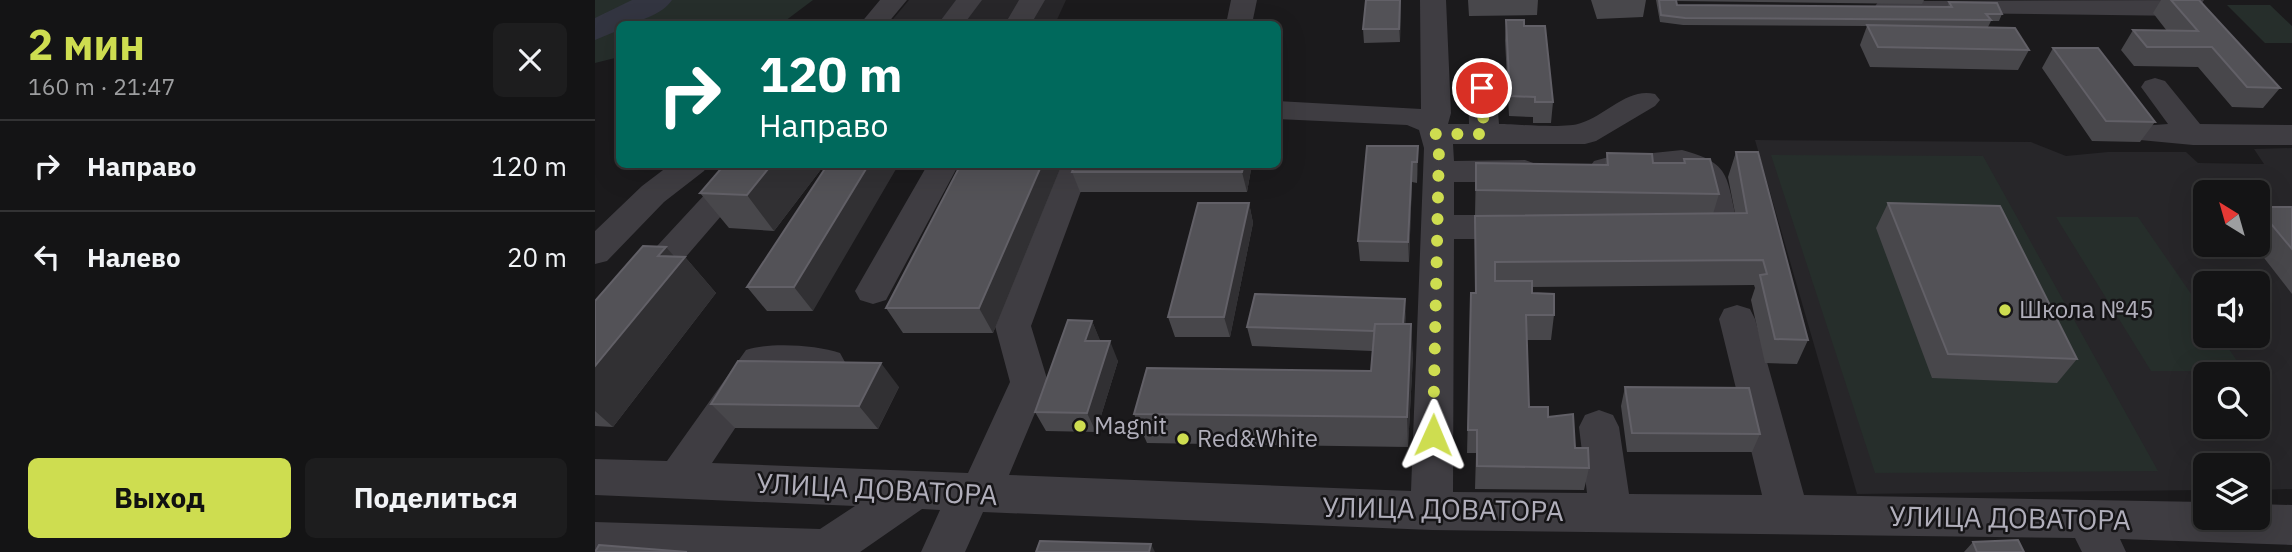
<!DOCTYPE html>
<html lang="ru">
<head>
<meta charset="utf-8">
<style>
	body { margin:0; font-family:"IBM Plex Sans",sans-serif; background:#1d1d1e; color:#f1f3f6; height:100vh; display:flex; flex-direction:column; font-size:26px; white-space:nowrap }
	* { box-sizing:border-box; margin:0 }
	p { font-size:23px; color:#9d9ea0 }
	.icon { flex:none; width:38px; height:38px; fill:none; stroke:currentColor; stroke-width:2; stroke-linecap:round; stroke-linejoin:round }
	.map { position:relative; flex:1; overflow:hidden }
	.details { display:flex; flex-direction:column; background:#141415; width:595px }
	.details>* { flex:none }
	.guide { position:absolute; left:21px; top:21px; width:665px; height:147px; border-radius:10px; box-shadow:0 7px 28px #0002,0 0 0 2px #333334; background:#00695c; color:#fff; overflow:hidden }
	.needle { width:46px; rotate:323deg }
	.buttons { position:absolute; left:1598px; top:180px; display:grid; gap:14px }
	.buttons a { display:grid; place-items:center; width:77px; height:77px; border-radius:10px; background:#141415; box-shadow:0 7px 28px #0002,0 0 0 2px #333334; font-size:35px }
	.pin { position:absolute; display:grid; place-items:center; width:60px; height:60px; color:#fff; margin:-30px; border:4px solid #fff; border-radius:50%; box-shadow:0 2px 7px #0007 }
	.me { position:absolute; width:77px; margin:-38px; rotate:1deg; stroke-linejoin:round; filter:drop-shadow(0 0 5px #0008) }
	.turn { display:flex; align-items:center; gap:24px; height:147px; padding:0 28px; font-size:32px }
	.turn .icon { width:91px; height:91px; stroke-width:2.5 }
	.turn b { display:block; font-size:49px; line-height:60px }
	.round { display:grid; place-items:center; flex:none; width:74px; height:74px; border-radius:10px; background:#1d1d1e }
	.summary { display:flex; align-items:center; justify-content:space-between; height:119px; padding:0 28px }
	h1 { font-size:42px; font-weight:700; line-height:52px; color:#cedd50 }
	.primary-button { display:flex; gap:14px; margin-top:auto; padding:14px 28px }
	.primary-button a { flex:1; height:80px; border-radius:10px; background:#cedd50; color:#111; font-size:28px; font-weight:700; line-height:80px; text-align:center }
	.primary-button a+a { background:#1d1d1e; color:#f1f3f6 }
	ul { padding:0; list-style:none }
	li { display:flex; align-items:center; gap:21px; height:91px; padding:0 28px; border-top:2px solid #333334 }
	li div { flex:1 }
	li b { display:block; font-size:26px }
	li em { font-style:normal }
	main { display:flex; flex:1; min-height:0 }
	.map>svg:first-child { display:block }
	.built { fill:#272629; fill-rule:evenodd }
	.green { fill:#262e2b }
	.lines { fill:none; stroke-linecap:round; stroke-linejoin:round }
	.river { fill:#333541; fill-rule:evenodd }
	.minor { fill:#3f3d42; fill-rule:evenodd }
	.wall { fill:#48474b }
	.shaded-wall { fill:#313033 }
	.building { fill:#535257; stroke:#626067; stroke-width:2 }
	.route { stroke:#cedd50; stroke-width:12; stroke-dasharray:0 21.6 }
	.poi-dot { fill:#cedd50; stroke:#161517; stroke-width:2.5 }
	.labels { text-anchor:middle; stroke-width:5; stroke-linejoin:round; paint-order:stroke }
	.poi-label { font-size:24px; fill:#b0aeba; stroke:#161517; text-anchor:start }
	.near-street-label { font-size:28px; fill:#b0aeba; stroke:#161517 }
</style>
</head>
<body>
<main>
<section class="details">
<div class="summary"><div><h1>2 мин</h1><p>160 m · 21:47</p></div><a class="round"><svg class="icon" aria-label="close" viewBox="0 0 24 24"><path d="M6 6l12 12M18 6L6 18"/></svg></a></div>
<ul>
<li><svg class="icon" aria-label="right" viewBox="0 0 24 24"><path d="M7 20v-9h11M14 6l5 5-5 5"/></svg><div><b>Направо</b></div><em>120 m</em></li>
<li><svg class="icon" aria-label="left" viewBox="0 0 24 24"><path d="M17 20v-9H6M10 6l-5 5 5 5"/></svg><div><b>Налево</b></div><em>20 m</em></li>
</ul>
<div class="primary-button"><a>Выход</a><a>Поделиться</a></div>
</section>
<div class="map">
<svg width="1697" height="552" viewBox="0 0 1697 552">
	<rect width="100%" height="100%" fill="#1b1a1c"/>
	<path class="built" d="M314,0H471L460,24H294Z
		M1160,140L1436,142L1471,156L1513,152H1591L1603,163L1669,164L1659,149L1697,148V489L1663,490L1662,466H1610V490L1262,494ZM1610,192H1662V245H1610ZM1610,284H1662V336H1610ZM1610,374H1662V427H1610Z"/>
	<path class="green" d="M0,0H218L186,24H24V57L0,63Z
		M1632,5H1675L1697,26V43H1670Z
		M1176,155L1388,156L1563,471L1280,473Z
		M1461,217H1543L1610,314V336H1625L1649,371H1556Z"/>
	<g class="lines">
		<path class="river" d="M37,0H77C68,14 41,24 24,24V30L0,40V18Z"/>
		<path class="minor" d="M285,0H312L292,24H265Z
			M361,0H387L369,24H343Z
			M424,0H450L436,24H410Z
			M636,0H662L657,24H631Z
			M825,0H851L856,113L853,124H874L873,88L877,82L887,79L897,82L901,88L904,124C922,124 971,129 986,123C1011,115 1033,87 1060,94L1065,100L1060,106L1001,141L990,144H858L859,161L930,160L941,164L946,171L941,178L930,182H859V215H926L938,219L943,227L938,235L926,239H859L858,492L992,493L984,427L990,415L1004,410L1018,415L1024,427L1034,494L1167,495L1124,319L1129,309L1142,305L1155,309L1160,319L1209,495L1610,502V518H1662V504L1697,505V545L1525,539L1531,552H1487L1480,538L837,530L388,512L370,552H326L345,510L327,509L265,552H0V522L225,529L260,506L0,495V459L72,461L151,350C175,342 221,345 245,353L251,364L245,375L232,379L174,377L117,463L373,473L415,382L400,326L465,164H496L436,326L453,382L414,475L816,491L829,148L824,130L812,125L682,119V101L826,109Z
			M1292,0L1332,1L1609,0L1600,14L1591,16L1349,13L1336,17L1283,14L1279,8L1283,2Z
			M1560,78L1570,81L1605,124L1697,125V145H1598L1545,140L1541,133L1545,126L1573,124L1546,87L1550,81Z
			M1087,150C1136,163 1131,176 1142,221L1137,229C1116,237 1097,241 1075,234L1070,226L1075,218L1087,214H1107L1099,178L1083,171L1010,178L999,175L994,168L999,161L1010,158Z
			M76,164H113L109,171L69,202L12,261L0,264V231L47,186Z
			M138,164H171L13,347L0,352V313Z
			M333,164H364L291,300L278,304L265,300L260,291Z"/>
	</g>
	<path class="wall" d="M806,0L805,42L769,43L768,29Z
		M873,0H943L942,15L874,16Z
		M996,0H1051L1048,17L1002,19Z
		M1061,0H1329L1327,4L1081,1L1082,5L1352,7L1354,2L1407,14L1404,21H1396L1393,27L1434,50L1423,70L1275,67L1265,45L1272,26L1088,25L1065,22Z
		M1566,0H1604L1685,88L1668,108L1637,107L1603,67L1539,66L1526,50L1538,30L1572,31L1558,13Z
		M911,20L929,26L958,102L956,123H938V117L914,116L910,40Z
		M1458,48L1560,122L1545,142L1497,141L1447,68Z
		M823,146L822,183L817,182L814,262L765,261L763,241Z
		M1141,152L1213,340L1202,364L1170,363L1156,300L1160,288L1159,285L937,287V293L959,315L956,340H932L934,407L953,417L980,448L994,468L989,490L880,489L881,453H872L876,293H880V216H914L880,215L881,163L1010,165L1012,153L1058,163H1088L1089,159L1124,194L1118,214L1140,213L1133,177Z
		M130,164H230L179,231L134,228L105,193Z
		M233,164L218,311H172L152,287Z
		M366,164H467L398,333H308L291,308Z
		M657,164L652,192H485L477,172Z
		M654,203L658,223L635,337H580L573,317Z
		M1293,203L1482,359L1462,383L1337,378L1281,228Z
		M1662,207H1697V294L1659,245H1662Z
		M80,257H90L121,293L18,427L0,426V301Z
		M810,299V324L818,355L813,447L552,443L539,414L776,371L777,351L657,346L652,327Z
		M497,321L505,341L523,361L501,432L451,431L440,412Z
		M304,387L283,429L140,428L116,404Z
		M1030,387L1165,434L1157,452H1032L1026,406Z
		M1378,542L1429,552H1369Z"/>
	<path class="shaded-wall" d="M805,0L806,4L805,42L804,29Z
		M823,146V166L822,183V162Z
		M817,162V182L814,262L813,242Z
		M177,164H230L179,231L152,195Z
		M274,164H304L218,311L199,287Z
		M447,164H467L398,333L384,308Z
		M649,164H657L652,192L647,172Z
		M654,203L658,223L635,337L629,317Z
		M71,247L85,263L90,257L121,293L18,427L0,411V366L63,256Z
		M810,299L811,318L808,352L807,332Z
		M497,321L505,340L499,360L490,341Z
		M816,324L818,355L813,447L812,417Z
		M515,341L523,361L501,432L492,413Z
		M286,363L304,387L283,429L264,406Z
		M556,544L560,552H554Z"/>
	<path class="building" d="M771,0H805L804,29H768Z
		M1064,0H1081L1082,5L1357,7L1354,2L1402,3L1407,14H1391L1396,20L1090,18L1066,15Z
		M1576,0H1604L1685,88L1652,87L1617,47H1552L1538,30L1603,31Z
		M911,20H929V26H950L958,102H940V97L915,96Z
		M1272,25L1420,28L1434,50L1283,47Z
		M1458,48H1503L1560,122L1511,121Z
		M772,146H823L822,162H817L813,242L763,241Z
		M1141,152H1163L1213,340L1180,339L1165,275L1172,274L1168,260L900,262V281H937V293L959,294V315H931L934,407H953V417L978,414L980,448H993L994,468L882,466V430H873L876,293H881L880,216L1152,213Z
		M1012,153L1057,154L1058,163H1090L1089,159H1115L1124,194L881,190V163L1013,165Z
		M130,164H177L152,195L105,193Z
		M233,164H274L199,287H152Z
		M366,164H447L384,308H291Z
		M480,164H649L647,172H477Z
		M603,203H654L629,317H573Z
		M1293,203L1405,206L1482,359L1353,354Z
		M1662,207H1697V249Z
		M48,246L71,247L63,256L90,257L0,366V301Z
		M660,294L810,299L808,324H780L779,331L652,327Z
		M473,320L497,321L490,341H515L492,413L440,412Z
		M780,324H816L812,417L539,414L552,368L776,371Z
		M143,361L286,363L264,406L116,404Z
		M1030,387L1154,388L1165,434L1037,433Z
		M1423,540L1429,552H1382L1378,542Z
		M445,541L556,544L554,552H441Z
		M4,545L92,552H0Z"/>
	<g class="lines">
		<path class="route" d="M838,435L844,148L840,134H889L887,88"/>
	</g>
	<g class="poi-dot">
		<circle cx="1410" cy="310" r="7"/>
		<circle cx="485" cy="426" r="7"/>
		<circle cx="588" cy="439" r="7"/>
	</g>
	<g class="labels">
		<g class="poi-label">
			<text x="1424" y="318">Школа №45</text>
			<text x="499" y="434">Magnit</text>
			<text x="602" y="447">Red&amp;White</text>
		</g>
		<g class="near-street-label">
			<text transform="translate(282 489) rotate(3)" y="10">УЛИЦА ДОВАТОРА</text>
			<text transform="translate(848 509) rotate(1)" y="10">УЛИЦА ДОВАТОРА</text>
			<text transform="translate(1415 518) rotate(1)" y="10">УЛИЦА ДОВАТОРА</text>
		</g>
	</g>
</svg>
<div class="buttons">
<a><svg class="needle" viewBox="-14 -14 28 28"><path d="M0-13l5 13h-10z" fill="#e53935"/><path d="M0 13l5-13h-10z" fill="#9d9ea0"/></svg></a>
<a><svg class="icon" aria-label="sound" viewBox="0 0 24 24"><path d="M4 9h4l5-4v14l-5-4H4zM17 9q2 3 0 6"/></svg></a>
<a><svg class="icon" aria-label="search" viewBox="0 0 24 24"><circle cx="10" cy="10" r="6"/><path d="M15 15l6 6"/></svg></a>
<a><svg class="icon" aria-label="layers" viewBox="0 0 24 24"><path d="M12 4l9 5-9 5-9-5zM3 14l9 5 9-5"/></svg></a>
</div>
<div class="pin" style="left:887px;top:88px;background:#d93025"><svg class="icon" aria-label="arrive" viewBox="0 0 24 24"><path d="M6 21V4h12l-3 4 3 4H6"/></svg></div>
<svg class="me" style="left:838px;top:435px" viewBox="-20 -20 40 40"><path d="M0-17L14 15 0 8-14 15z" fill="#cedd50" stroke="#fff" stroke-width="4"/></svg>
<div class="guide">
<div class="turn"><svg class="icon" aria-label="right" viewBox="0 0 24 24"><path d="M7 20v-9h11M14 6l5 5-5 5"/></svg><div><b>120 m</b>Направо</div></div>
</div>
</div>
</main>
</body>
</html>
